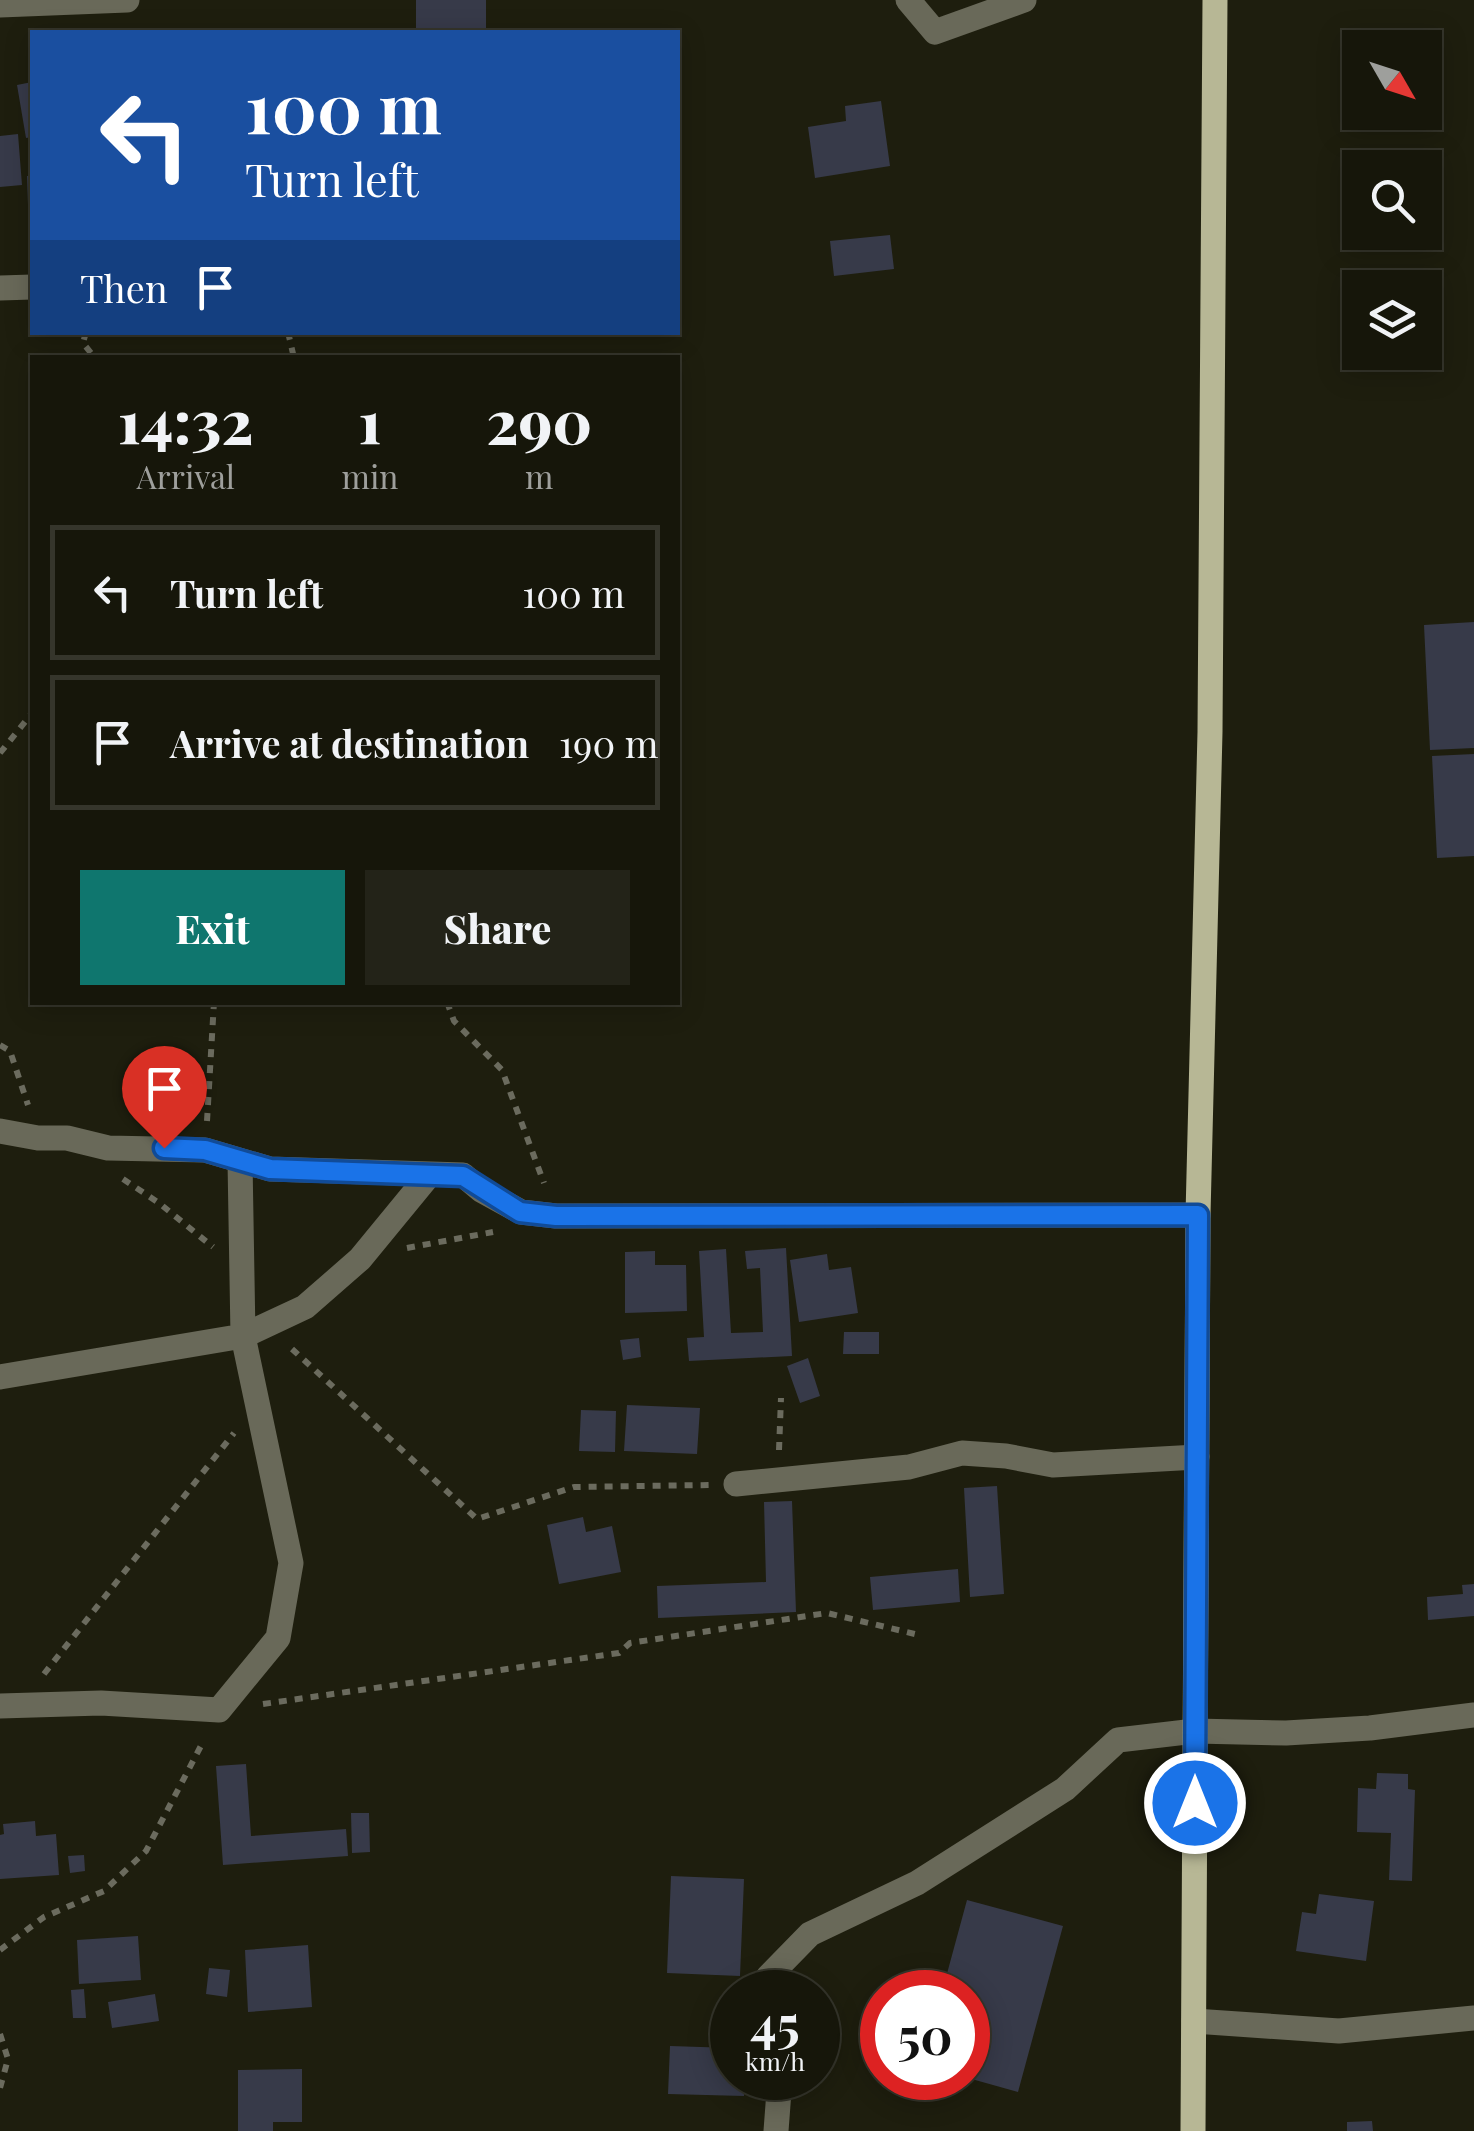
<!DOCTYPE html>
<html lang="en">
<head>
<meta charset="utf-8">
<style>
	body { margin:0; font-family:"Playfair Display",serif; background:#232318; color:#f1f3f6; height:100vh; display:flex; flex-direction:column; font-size:38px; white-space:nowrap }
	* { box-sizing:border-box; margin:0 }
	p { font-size:32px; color:#9e9f9c }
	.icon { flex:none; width:55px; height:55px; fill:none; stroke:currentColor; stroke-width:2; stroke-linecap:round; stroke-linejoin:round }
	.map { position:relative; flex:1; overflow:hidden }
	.drawer { position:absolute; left:30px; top:355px; width:650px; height:650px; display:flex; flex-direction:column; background:#16160a; border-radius:0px; box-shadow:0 5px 25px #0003,0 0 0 2px #35352b }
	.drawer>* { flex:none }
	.top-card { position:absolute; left:30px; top:30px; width:650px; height:305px; border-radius:0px; box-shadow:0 5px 25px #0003,0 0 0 2px #35352b; background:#1a4fa0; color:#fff; overflow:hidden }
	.needle { width:65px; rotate:129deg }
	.fabs { position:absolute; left:1342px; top:30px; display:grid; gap:20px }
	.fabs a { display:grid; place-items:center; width:100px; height:100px; border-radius:0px; background:#16160a; box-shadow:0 5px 25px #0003,0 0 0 2px #35352b; font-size:50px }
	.speed { position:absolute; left:710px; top:1970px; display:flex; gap:20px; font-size:50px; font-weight:700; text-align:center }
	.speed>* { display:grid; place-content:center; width:130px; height:130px; border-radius:50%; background:#16160a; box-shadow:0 5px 25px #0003,0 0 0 2px #35352b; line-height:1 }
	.speed small { font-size:25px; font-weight:400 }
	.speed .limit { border:15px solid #d22; background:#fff; color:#111 }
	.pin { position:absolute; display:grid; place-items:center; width:85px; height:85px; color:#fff; margin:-102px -42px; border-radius:50% 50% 50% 0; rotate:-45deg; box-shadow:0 0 10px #0007 }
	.pin .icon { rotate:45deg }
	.me { position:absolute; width:110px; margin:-55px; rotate:0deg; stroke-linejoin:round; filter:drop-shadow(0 0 8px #0008) }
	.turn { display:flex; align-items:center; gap:35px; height:210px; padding:0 50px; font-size:45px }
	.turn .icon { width:130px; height:130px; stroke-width:2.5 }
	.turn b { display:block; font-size:70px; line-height:85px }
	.then { display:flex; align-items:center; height:95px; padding:0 50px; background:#0003; gap:20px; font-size:38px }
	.eta { display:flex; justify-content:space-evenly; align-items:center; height:170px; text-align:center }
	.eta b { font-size:60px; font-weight:800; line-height:70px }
	.button { display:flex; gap:20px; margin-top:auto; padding:20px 50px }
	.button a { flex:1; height:115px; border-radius:0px; background:#0f766e; color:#fff; font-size:40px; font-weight:800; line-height:115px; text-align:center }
	.button a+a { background:#232318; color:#f1f3f6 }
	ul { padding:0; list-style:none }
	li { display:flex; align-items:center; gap:30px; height:135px; margin:0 20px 15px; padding:0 30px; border:5px solid #35352b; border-radius:0px }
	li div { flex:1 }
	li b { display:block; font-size:38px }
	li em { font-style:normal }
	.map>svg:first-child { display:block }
	.building { fill:#373a49 }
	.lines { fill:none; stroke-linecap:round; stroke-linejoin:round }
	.path { stroke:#6b6b5e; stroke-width:6; stroke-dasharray:8 8; stroke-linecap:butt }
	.minor { stroke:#696959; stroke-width:25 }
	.major { stroke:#b7b795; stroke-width:25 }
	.route-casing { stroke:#114b97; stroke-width:25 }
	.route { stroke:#1a73e8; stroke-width:18 }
</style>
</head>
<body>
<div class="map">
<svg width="1474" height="2131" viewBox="0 0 1474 2131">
	<rect width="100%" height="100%" fill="#1e1e0e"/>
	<path class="building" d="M416,0H486V32H416Z
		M32,82V137L26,138L17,85Z
		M881,101L890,166L815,178L808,127L846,121L845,106Z
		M18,134L22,185L0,187V136Z
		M27,176H32V234H29Z
		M890,235L894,269L834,276L830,241Z
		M1474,622V748L1430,750L1424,625Z
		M1474,754V856L1437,858L1432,756Z
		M786,1248L792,1356L689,1361L687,1338L704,1337L699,1251L726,1249L731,1333L763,1332L760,1268L747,1269L745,1251Z
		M655,1251V1265H686L687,1311L625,1313V1252Z
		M827,1254L829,1270L851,1267L858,1313L799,1322L790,1260Z
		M844,1332H879V1354H843Z
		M639,1338L641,1357L623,1360L620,1340Z
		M808,1358L820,1396L800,1403L787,1366Z
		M627,1405L700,1408L697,1454L624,1451Z
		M581,1410L616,1411L615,1452L579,1451Z
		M997,1486L1004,1594L970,1597L964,1488Z
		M792,1501L796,1612L658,1618L657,1586L766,1582L764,1502Z
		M583,1517L586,1532L612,1526L621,1572L559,1584L547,1525Z
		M958,1569L960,1602L873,1610L870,1577Z
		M1474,1584V1616L1428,1620L1427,1597L1463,1594L1462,1585Z
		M246,1764L251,1836L346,1829L348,1856L223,1865L216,1766Z
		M1377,1773L1408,1774V1789L1415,1790L1412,1881L1389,1880L1391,1833L1357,1832L1358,1788L1376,1789Z
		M351,1813H369L370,1852L352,1853Z
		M35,1821L36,1836L56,1834L59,1875L0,1879V1835L4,1834L3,1824Z
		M84,1855L85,1871L70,1873L68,1856Z
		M671,1876L744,1879L740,1976L667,1973Z
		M1319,1894L1374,1901L1366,1961L1296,1951L1302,1912L1316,1914Z
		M967,1900L1063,1926L1018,2092L968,2078V1992H942Z
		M138,1936L141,1980L79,1984L77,1940Z
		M308,1945L312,2007L248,2012L245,1950Z
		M209,1968L230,1970L227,1997L206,1994Z
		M84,1989L86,2018H73L71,1990Z
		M155,1994L159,2021L112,2028L108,2002Z
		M670,2046L732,2048V2078H745L744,2096L668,2094Z
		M302,2069V2122H273V2131H238V2070Z
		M1372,2121L1373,2131H1347V2122Z"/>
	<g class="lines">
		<path class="path" d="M86,332L83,343L95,358
			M288,332L294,358
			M0,753L32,713
			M447,1002L454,1021L502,1070L544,1183
			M0,1045L10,1051L28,1105
			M207,1121L214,1002
			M123,1179L159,1203L213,1247
			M407,1248L493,1232
			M292,1349L477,1519L574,1487L710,1485
			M779,1450L781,1398
			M44,1674L234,1433
			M263,1704L619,1653L630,1643L827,1613L919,1635
			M0,1950L44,1917L104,1891L146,1851L204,1740
			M0,2034L8,2059L0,2088"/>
		<path class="minor" d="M908,0L935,32L1024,0
			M0,5L127,0
			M0,288L32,287
			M0,1131L38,1138H67L108,1148L205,1150L270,1169L463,1175L481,1190L521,1212L556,1216L1198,1215
			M0,1377L243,1336L305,1307L360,1259L429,1175
			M736,1484L909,1467L962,1453L1006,1456L1053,1465L1197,1457
			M0,1706L101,1703L219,1710L278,1638L291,1563L243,1336L240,1161
			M777,1992L768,1977L810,1934L917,1883L1065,1789L1118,1740L1195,1731L1286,1733L1370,1728L1474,1715
			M1194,2021L1339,2031L1474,2018
			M776,2131L780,2078"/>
		<path class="major" d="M1193,2131L1198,1215L1210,732L1215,0"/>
	</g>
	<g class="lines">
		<defs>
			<path id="route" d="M164,1148L205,1150L270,1169L463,1176L520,1212L556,1216L1198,1215L1195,1803"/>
		</defs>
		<use href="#route" class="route-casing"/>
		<use href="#route" class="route"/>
	</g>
</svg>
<div class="fabs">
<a><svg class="needle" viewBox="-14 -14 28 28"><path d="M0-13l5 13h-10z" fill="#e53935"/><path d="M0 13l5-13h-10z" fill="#9e9f9c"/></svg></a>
<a><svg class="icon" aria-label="search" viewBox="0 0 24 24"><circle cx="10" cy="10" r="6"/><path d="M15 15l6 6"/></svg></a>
<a><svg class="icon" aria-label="layers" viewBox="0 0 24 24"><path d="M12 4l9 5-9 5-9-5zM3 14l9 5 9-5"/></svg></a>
</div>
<div class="speed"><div>45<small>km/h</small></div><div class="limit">50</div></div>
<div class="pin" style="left:164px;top:1148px;background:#d93025"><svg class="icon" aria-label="arrive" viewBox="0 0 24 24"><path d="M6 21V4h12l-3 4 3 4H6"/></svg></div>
<svg class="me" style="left:1195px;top:1803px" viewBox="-20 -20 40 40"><circle r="17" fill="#1a73e8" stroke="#fff" stroke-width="3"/><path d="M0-11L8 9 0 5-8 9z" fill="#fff"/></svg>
<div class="top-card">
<div class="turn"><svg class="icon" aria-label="left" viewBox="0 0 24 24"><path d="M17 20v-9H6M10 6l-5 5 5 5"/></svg><div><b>100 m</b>Turn left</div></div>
<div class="then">Then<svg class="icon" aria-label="arrive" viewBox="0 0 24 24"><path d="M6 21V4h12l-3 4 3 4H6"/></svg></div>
</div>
<section class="drawer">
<div class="eta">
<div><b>14:32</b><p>Arrival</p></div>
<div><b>1</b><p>min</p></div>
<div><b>290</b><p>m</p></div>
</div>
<ul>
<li><svg class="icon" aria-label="left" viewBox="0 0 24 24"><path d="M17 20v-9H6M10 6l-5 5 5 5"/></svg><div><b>Turn left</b></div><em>100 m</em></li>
<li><svg class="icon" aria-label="arrive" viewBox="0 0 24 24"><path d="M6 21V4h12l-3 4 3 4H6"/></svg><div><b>Arrive at destination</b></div><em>190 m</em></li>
</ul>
<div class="button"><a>Exit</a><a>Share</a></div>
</section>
</div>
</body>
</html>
